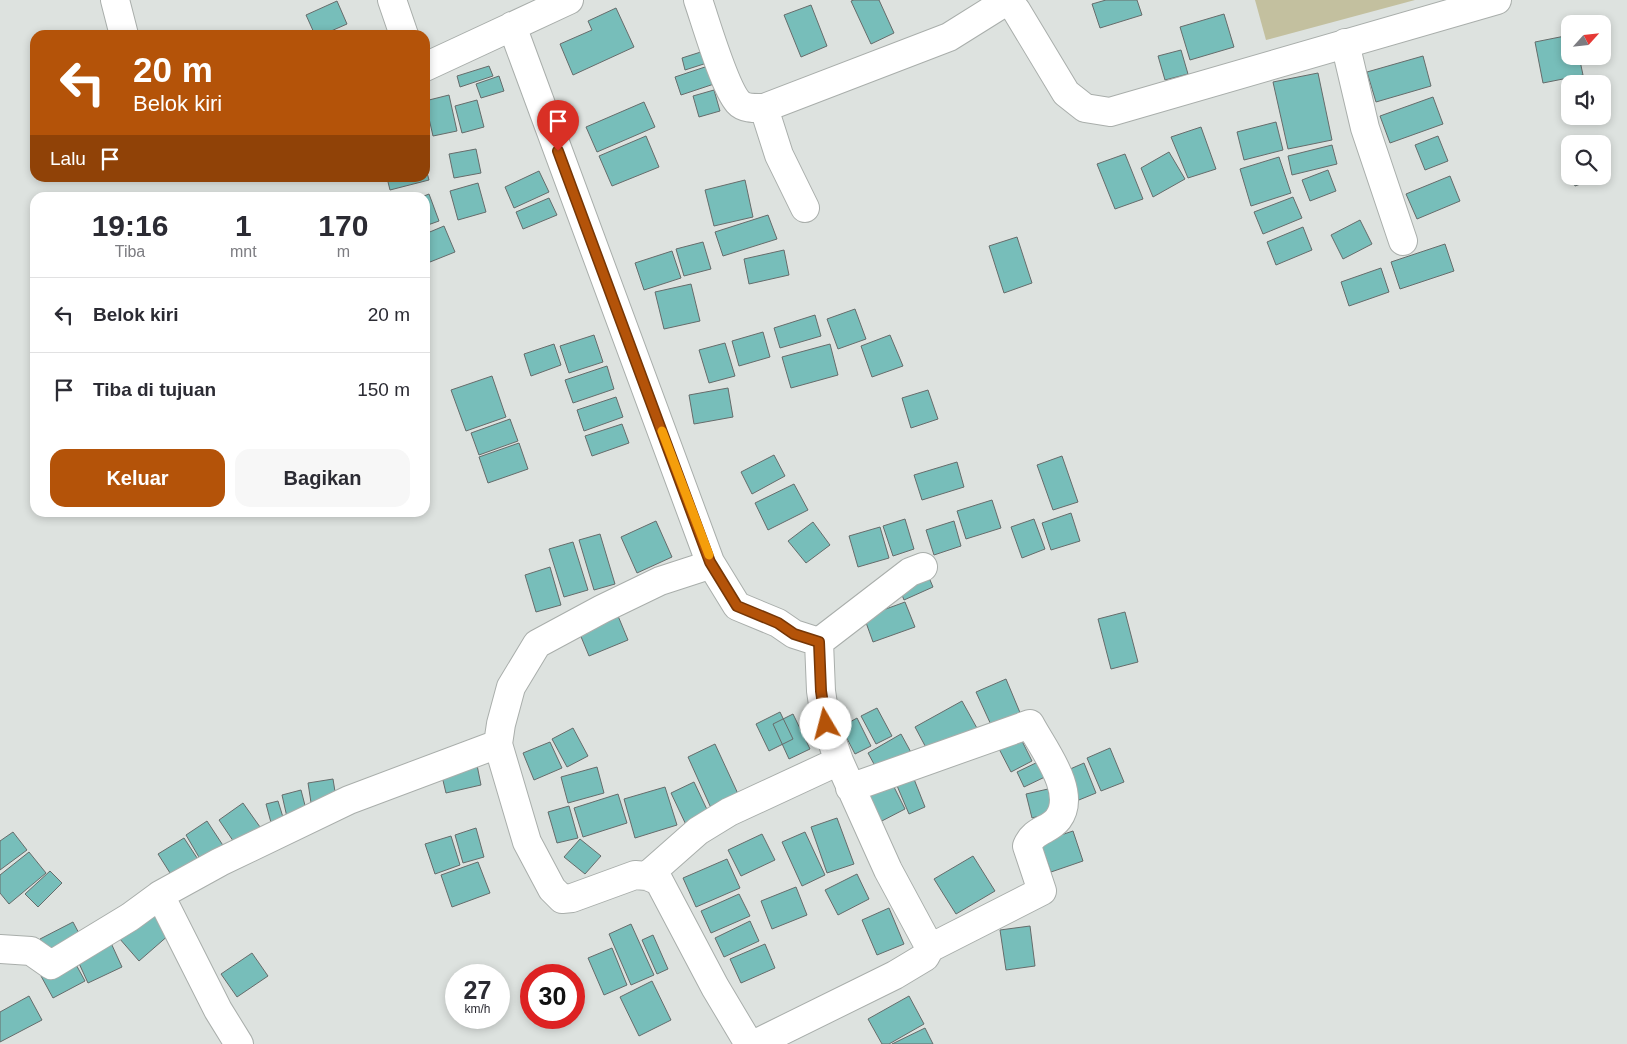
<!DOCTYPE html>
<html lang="id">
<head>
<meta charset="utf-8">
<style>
	body { margin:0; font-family:Helvetica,sans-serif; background:#f7f7f7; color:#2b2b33; height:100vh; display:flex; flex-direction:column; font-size:19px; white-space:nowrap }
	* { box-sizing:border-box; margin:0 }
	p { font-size:16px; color:#7c7c81 }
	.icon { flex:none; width:28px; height:28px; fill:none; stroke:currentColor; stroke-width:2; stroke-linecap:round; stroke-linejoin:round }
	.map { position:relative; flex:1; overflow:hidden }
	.side { position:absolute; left:30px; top:192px; width:400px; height:325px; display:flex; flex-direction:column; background:#fff; border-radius:15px; box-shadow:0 2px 8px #0003 }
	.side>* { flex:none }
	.top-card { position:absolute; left:30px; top:30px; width:400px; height:152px; border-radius:15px; box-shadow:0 2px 8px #0003; background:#b45309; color:#fff; overflow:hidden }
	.needle { width:32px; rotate:63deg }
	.controls { position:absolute; left:1561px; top:15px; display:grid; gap:10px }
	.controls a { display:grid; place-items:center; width:50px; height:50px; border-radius:10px; background:#fff; box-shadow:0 2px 8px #0003; font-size:25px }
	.speed { position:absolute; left:445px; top:964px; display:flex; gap:10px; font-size:25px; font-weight:700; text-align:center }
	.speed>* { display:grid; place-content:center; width:65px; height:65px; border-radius:50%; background:#fff; box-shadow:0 2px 8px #0003; line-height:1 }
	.speed small { font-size:12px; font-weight:400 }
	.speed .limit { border:8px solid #d22; background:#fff; color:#111 }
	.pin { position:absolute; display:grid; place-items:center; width:42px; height:42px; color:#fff; margin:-51px -21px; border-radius:50% 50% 50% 0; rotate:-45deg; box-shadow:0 0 5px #0007 }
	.pin .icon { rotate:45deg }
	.me { position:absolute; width:55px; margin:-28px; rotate:352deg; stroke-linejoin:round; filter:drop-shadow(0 0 4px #0008) }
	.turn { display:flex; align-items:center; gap:18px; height:105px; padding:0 20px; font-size:22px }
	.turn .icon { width:65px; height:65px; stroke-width:2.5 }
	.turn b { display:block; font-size:35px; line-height:42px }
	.then { display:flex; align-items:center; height:48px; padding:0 20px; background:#0003; gap:10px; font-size:19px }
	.eta { display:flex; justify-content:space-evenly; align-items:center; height:85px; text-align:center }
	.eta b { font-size:30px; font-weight:700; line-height:35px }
	.primary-button { display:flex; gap:10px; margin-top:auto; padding:10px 20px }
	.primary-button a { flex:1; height:58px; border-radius:15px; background:#b45309; color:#fff; font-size:20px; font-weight:700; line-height:58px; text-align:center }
	.primary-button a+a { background:#f7f7f7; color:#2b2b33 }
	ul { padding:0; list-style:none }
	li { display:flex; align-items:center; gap:15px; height:75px; padding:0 20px; border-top:1px solid #e1e1e2 }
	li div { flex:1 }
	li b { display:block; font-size:19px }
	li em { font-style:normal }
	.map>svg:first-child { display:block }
	.green { fill:#c3c09f }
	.building { fill:#77beba; stroke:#666c6b }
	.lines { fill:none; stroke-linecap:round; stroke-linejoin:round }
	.minor-casing { stroke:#a9aeab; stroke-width:30 }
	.minor { stroke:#fff; stroke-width:28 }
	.route-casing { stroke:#753606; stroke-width:12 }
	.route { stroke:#b45309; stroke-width:9 }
	.slow { stroke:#f59e0b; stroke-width:9 }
</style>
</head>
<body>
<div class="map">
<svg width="1627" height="1044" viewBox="0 0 1627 1044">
	<rect width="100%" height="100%" fill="#dde2df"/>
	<path class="green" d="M1255,0H1415L1266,40Z"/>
	<path class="building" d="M854,0H879L894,33L871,44L851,1Z
		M1106,0H1137L1142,15L1100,28L1092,4Z
		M337,1L347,24L322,35H315L306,15Z
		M811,5L827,46L801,57L784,15Z
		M616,8L634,47L573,75L560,44L592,30L588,21Z
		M1224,14L1234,47L1190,60L1180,27Z
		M1570,35V56H1579L1583,75L1543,83L1535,42Z
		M707,50L710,62L685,70L682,58Z
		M1181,50L1188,74L1165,80L1158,56Z
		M1423,56L1431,86L1376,102L1367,72Z
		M714,64L720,82L681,95L675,77Z
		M489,66L493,76L460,87L457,76Z
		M1318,73L1332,140L1288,149L1273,82Z
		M499,76L504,91L481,98L476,84Z
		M714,90L720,111L699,117L693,96Z
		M449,95L457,131L433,136L425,101Z
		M1433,97L1443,124L1390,143L1380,116Z
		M477,100L484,127L462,133L455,106Z
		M644,102L655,127L597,152L586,127Z
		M1276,122L1283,150L1244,160L1237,132Z
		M1201,127L1216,169L1188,178L1171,137Z
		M646,136L659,167L612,186L599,156Z
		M1438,136L1448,161L1425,170L1415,145Z
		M1595,138L1597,144H1580Z
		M1332,145L1337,164L1292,175L1288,156Z
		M1570,147V173L1562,150Z
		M476,149L481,173L454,178L449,154Z
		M1169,152L1185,179L1153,197L1141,168Z
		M1125,154L1143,199L1115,209L1097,164Z
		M1279,157L1291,193L1251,206L1240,169Z
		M1602,158L1608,174L1575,186L1571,176H1602Z
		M425,165L429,180L390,190L387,178H425Z
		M1328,170L1336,191L1310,201L1302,180Z
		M539,171L549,192L514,208L505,187Z
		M1450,176L1460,201L1417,219L1406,194Z
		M745,180L753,217L714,226L705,190Z
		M478,183L486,212L458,220L450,191Z
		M429,194L439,221L425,226V198H419Z
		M1293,197L1302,218L1263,234L1254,212Z
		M549,198L557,215L523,229L516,212Z
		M768,215L777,239L723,256L715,232Z
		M1360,220L1372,244L1343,259L1331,235Z
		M444,226L455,252L425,264V234Z
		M1303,227L1312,250L1276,265L1267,242Z
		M1017,237L1032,283L1004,293L989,246Z
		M703,242L711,269L684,276L676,249Z
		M1445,244L1454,271L1400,289L1391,262Z
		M784,250L789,275L749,284L744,259Z
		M672,251L681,278L644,290L635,263Z
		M1381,268L1389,292L1349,306L1341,282Z
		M691,284L700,321L664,329L655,292Z
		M855,309L866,339L838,349L827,319Z
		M815,315L821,336L780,348L774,328Z
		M763,332L770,357L739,366L732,341Z
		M594,335L603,362L569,373L560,346Z
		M890,335L903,366L872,377L861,346Z
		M725,343L735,376L709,383L699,350Z
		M554,344L561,365L531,376L524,354Z
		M830,344L838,375L791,388L782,357Z
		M607,366L614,389L573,403L565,380Z
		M492,376L506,417L466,431L451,390Z
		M728,388L733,417L694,424L689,395Z
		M928,390L938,419L911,428L902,398Z
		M616,397L623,417L584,431L577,410Z
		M510,419L518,441L479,455L471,433Z
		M622,424L629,443L592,456L585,436Z
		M519,443L528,469L488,483L479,457Z
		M774,455L785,476L752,494L741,472Z
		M1062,456L1078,502L1053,510L1037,465Z
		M957,462L964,487L922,500L914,475Z
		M794,484L808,510L768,530L755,503Z
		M992,500L1001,528L966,539L957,511Z
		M1071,513L1080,541L1051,550L1042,523Z
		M905,519L914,549L893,556L883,526Z
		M1034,519L1045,549L1022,558L1011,527Z
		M656,521L672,557L637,573L621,537Z
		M954,521L961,546L934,555L926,530Z
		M813,522L830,545L806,563L788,541Z
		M880,527L889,558L858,567L849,536Z
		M600,534L615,584L594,590L579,540Z
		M573,542L588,590L564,597L549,549Z
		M550,567L561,605L536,612L525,575Z
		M927,573L933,587L904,600L898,585Z
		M905,602L915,627L873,642L864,617Z
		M616,611L628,640L589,656L577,627Z
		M1125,612L1138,662L1111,669L1098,619Z
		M1006,679L1021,715L992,727L976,692Z
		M962,701L978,730L931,757L915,727Z
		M877,708L892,736L876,744L861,716Z
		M780,712L793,739L769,751L756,724Z
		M793,714L810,749L789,759L773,724Z
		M857,718L871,746L855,754L841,727Z
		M573,728L588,756L567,767L552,739Z
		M901,734L913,756L880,775L868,753Z
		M1019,735L1032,761L1011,772L997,745Z
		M550,742L562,768L534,780L523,753Z
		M715,744L739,796L711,808L688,757Z
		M1110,748L1124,782L1101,791L1087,758Z
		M476,760L481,785L446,793L440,768Z
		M1042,760L1049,775L1024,787L1017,772Z
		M1084,763L1096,793L1074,802L1061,773Z
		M597,767L604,793L568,803L561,777Z
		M912,774L925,807L909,814L895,781Z
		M889,777L905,809L876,824L860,792Z
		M333,779L337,804L312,809L308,783Z
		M694,782L711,818L688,829L671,793Z
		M665,787L677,825L635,838L624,799Z
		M1048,789L1054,812L1032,818L1026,794Z
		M301,790L308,817L289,826L282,795Z
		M618,794L627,823L583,837L574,808Z
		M278,801L286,827L273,830L266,804Z
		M243,803L265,834L240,851L219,820Z
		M569,806L578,838L557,843L548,812Z
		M837,818L854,864L827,873L811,827Z
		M207,821L228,853L203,864L186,835Z
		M476,828L484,857L463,863L455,835Z
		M1073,831L1083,861L1051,872L1040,842Z
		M13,832L27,850L0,870V841Z
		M805,832L825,875L802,886L782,842Z
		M762,834L775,860L741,876L728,850Z
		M451,836L460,865L435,874L425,844Z
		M184,838L203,867L177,884L158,854Z
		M580,839L601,856L585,874L564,857Z
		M29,852L46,873L9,904L0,893V875Z
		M973,856L995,891L956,914L934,879Z
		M727,859L740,888L696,907L683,878Z
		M478,862L490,893L452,907L441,875Z
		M50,871L62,883L38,907L25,894Z
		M857,874L869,899L838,915L825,890Z
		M796,887L807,915L772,929L761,901Z
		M739,894L750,916L711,933L701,911Z
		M889,908L904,944L877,955L862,920Z
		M150,911L170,934L139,961L119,938Z
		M750,921L759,941L724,957L715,938Z
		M73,922L83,941L50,958L40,939Z
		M631,924L654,975L631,985L609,934Z
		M1030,926L1035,966L1006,970L1000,930Z
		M653,935L668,969L657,974L642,940Z
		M111,943L122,967L88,983L77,959Z
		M765,944L775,968L741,983L730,959Z
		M612,948L627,985L604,995L588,958Z
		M252,953L268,976L237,997L221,974Z
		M73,959L85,981L53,998L41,976Z
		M652,981L671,1020L639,1036L620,997Z
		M29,996L42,1020L0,1042V1012Z
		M909,996L924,1024L889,1044H882L868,1019Z
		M925,1028L933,1044H892Z"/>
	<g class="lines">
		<defs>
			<path id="minor" d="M115,0L124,35
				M392,0L404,35
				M698,0C706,23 724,86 738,102C744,109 756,108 764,108L949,37L1005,2L1010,3L1016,10L1066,93L1085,108L1110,112L1497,0
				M512,26L710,562L700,568L660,581L602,609L537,644L511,687L501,724L498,744L527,842L552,889L562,899L572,898L635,875L647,876L659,881L715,987L749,1044
				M1345,43L1365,128L1403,241
				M425,67L569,0
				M764,108L779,155L805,208
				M710,562L737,606L778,623L794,634L819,642L821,691L826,724L839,761L888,870L930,948L925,957L895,975L755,1044
				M819,642L910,572L923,567
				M850,788L1030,724C1043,749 1078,792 1058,819C1049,831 1034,829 1027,846L1042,891L930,948
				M647,876L698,831L729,812L839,761
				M160,895L218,1010L239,1044
				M0,949L31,951L51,965L130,917L160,895L220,862L349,800L498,744"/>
		</defs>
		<use href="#minor" class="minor-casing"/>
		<use href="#minor" class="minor"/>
	</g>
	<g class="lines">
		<defs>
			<path id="route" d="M558,151L710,562L737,606L778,623L794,634L819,642L821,691L826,724"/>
		</defs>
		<use href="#route" class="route-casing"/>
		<use href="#route" class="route"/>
		<path class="slow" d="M662,431L709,555"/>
	</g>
</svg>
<div class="controls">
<a><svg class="needle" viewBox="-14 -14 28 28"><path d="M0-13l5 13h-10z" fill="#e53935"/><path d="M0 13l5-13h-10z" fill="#7c7c81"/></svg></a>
<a><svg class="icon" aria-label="sound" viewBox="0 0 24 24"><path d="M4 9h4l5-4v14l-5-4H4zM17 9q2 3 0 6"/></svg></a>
<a><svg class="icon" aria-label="search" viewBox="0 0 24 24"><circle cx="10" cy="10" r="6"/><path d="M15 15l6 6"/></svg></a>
</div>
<div class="speed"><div>27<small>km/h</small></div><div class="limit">30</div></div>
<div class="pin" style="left:558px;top:151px;background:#d93025"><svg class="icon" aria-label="arrive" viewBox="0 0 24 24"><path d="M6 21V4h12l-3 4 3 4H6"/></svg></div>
<svg class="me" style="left:826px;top:724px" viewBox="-20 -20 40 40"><circle r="19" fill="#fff"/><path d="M0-13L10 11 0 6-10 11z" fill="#b45309"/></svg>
<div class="top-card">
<div class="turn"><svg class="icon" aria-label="left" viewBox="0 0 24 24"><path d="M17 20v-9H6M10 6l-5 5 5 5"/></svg><div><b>20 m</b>Belok kiri</div></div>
<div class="then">Lalu<svg class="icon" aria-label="arrive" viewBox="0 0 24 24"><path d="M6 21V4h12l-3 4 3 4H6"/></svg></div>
</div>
<section class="side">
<div class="eta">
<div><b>19:16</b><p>Tiba</p></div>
<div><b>1</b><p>mnt</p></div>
<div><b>170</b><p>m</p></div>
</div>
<ul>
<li><svg class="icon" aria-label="left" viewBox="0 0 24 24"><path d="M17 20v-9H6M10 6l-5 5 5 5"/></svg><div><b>Belok kiri</b></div><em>20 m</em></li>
<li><svg class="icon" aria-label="arrive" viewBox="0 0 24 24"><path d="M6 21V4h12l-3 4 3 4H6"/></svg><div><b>Tiba di tujuan</b></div><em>150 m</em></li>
</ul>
<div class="primary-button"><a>Keluar</a><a>Bagikan</a></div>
</section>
</div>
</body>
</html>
